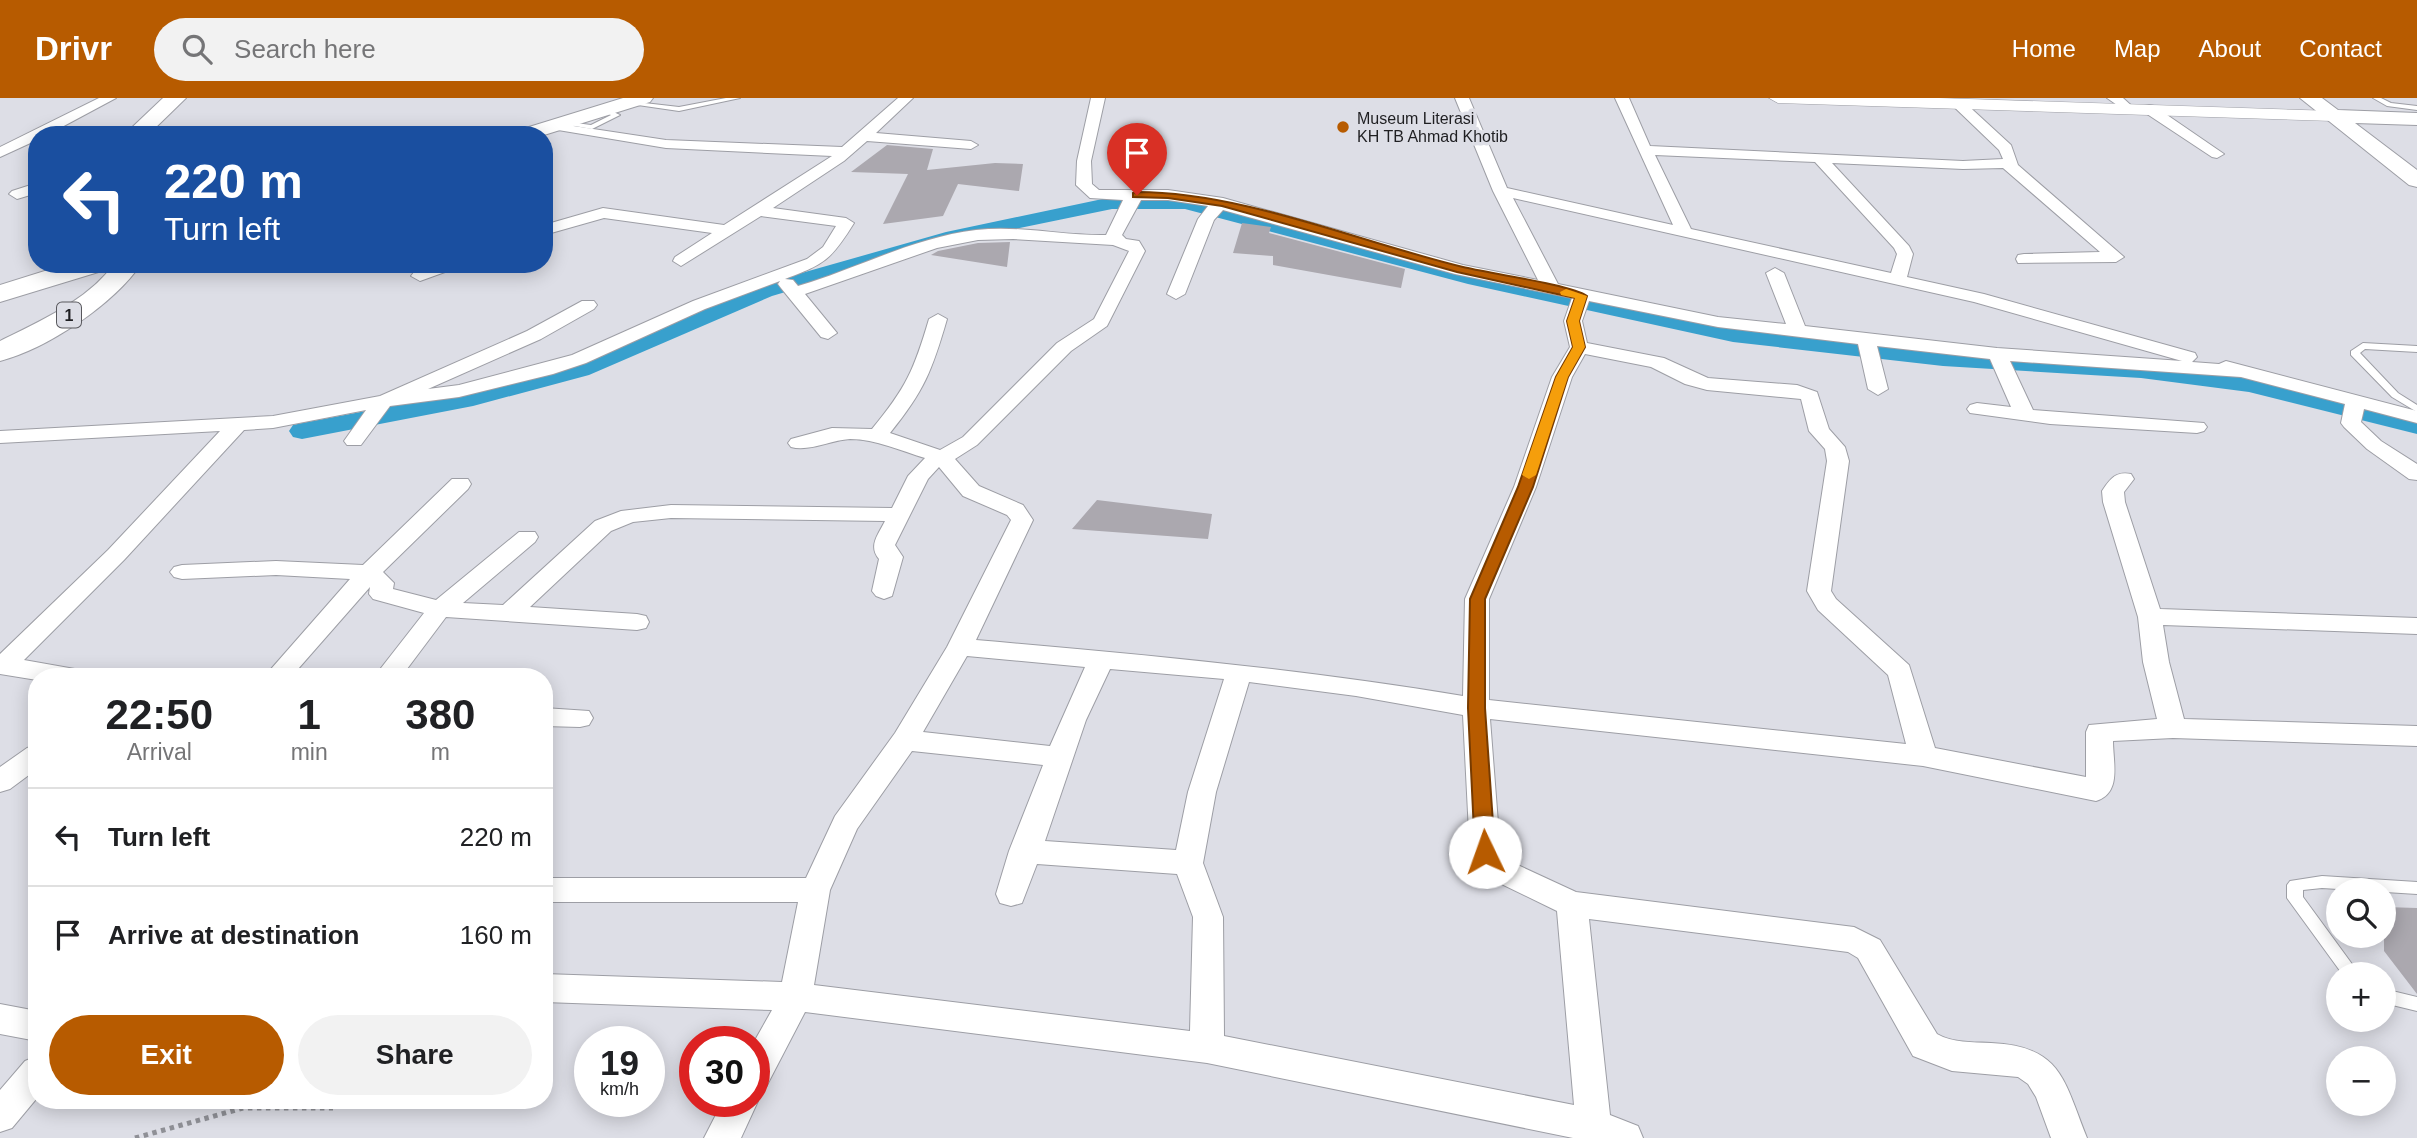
<!DOCTYPE html>
<html lang="en">
<head>
<meta charset="utf-8">
<style>
	body { margin:0; font-family:Arial,sans-serif; background:#f2f2f2; color:#202124; height:100vh; display:flex; flex-direction:column; font-size:26px; white-space:nowrap }
	* { box-sizing:border-box; margin:0 }
	p { font-size:23px; color:#757577 }
	.icon { flex:none; width:38px; height:38px; fill:none; stroke:currentColor; stroke-width:2; stroke-linecap:round; stroke-linejoin:round }
	.map { position:relative; flex:1; overflow:hidden }
	.drawer { position:absolute; left:28px; top:570px; width:525px; height:441px; display:flex; flex-direction:column; background:#fff; border-radius:28px; box-shadow:0 4px 18px #0003 }
	.drawer>* { flex:none }
	.top-card { position:absolute; left:28px; top:28px; width:525px; height:147px; border-radius:28px; box-shadow:0 4px 18px #0003; background:#1a4fa0; color:#fff; overflow:hidden }
	.buttons { position:absolute; left:2326px; top:780px; display:grid; gap:14px }
	.buttons a { display:grid; place-items:center; width:70px; height:70px; border-radius:50%; background:#fff; box-shadow:0 4px 18px #0003; font-size:35px }
	.speed { position:absolute; left:574px; top:928px; display:flex; gap:14px; font-size:35px; font-weight:700; text-align:center }
	.speed>* { display:grid; place-content:center; width:91px; height:91px; border-radius:50%; background:#fff; box-shadow:0 4px 18px #0003; line-height:1 }
	.speed small { font-size:18px; font-weight:400 }
	.speed .limit { border:10px solid #d22; background:#fff; color:#111 }
	.pin { position:absolute; display:grid; place-items:center; width:60px; height:60px; color:#fff; margin:-72px -30px; border-radius:50% 50% 50% 0; rotate:-45deg; box-shadow:0 0 7px #0007 }
	.pin .icon { rotate:45deg }
	.me { position:absolute; width:77px; margin:-38px; rotate:357deg; stroke-linejoin:round; filter:drop-shadow(0 0 5px #0008) }
	.turn { display:flex; align-items:center; gap:24px; height:147px; padding:0 21px; font-size:32px }
	.turn .icon { width:91px; height:91px; stroke-width:2.5 }
	.turn b { display:block; font-size:49px; line-height:60px }
	.eta { display:flex; justify-content:space-evenly; align-items:center; height:119px; text-align:center }
	.eta b { font-size:42px; font-weight:600; line-height:49px }
	.action { display:flex; gap:14px; margin-top:auto; padding:14px 21px }
	.action a { flex:1; height:80px; border-radius:42px; background:#b75b00; color:#fff; font-size:28px; font-weight:600; line-height:80px; text-align:center }
	.action a+a { background:#f2f2f2; color:#202124 }
	ul { padding:0; list-style:none }
	li { display:flex; align-items:center; gap:21px; height:98px; padding:0 21px; border-top:2px solid #e0e0e0 }
	li div { flex:1 }
	li b { display:block; font-size:26px }
	li em { font-style:normal }
	header { display:flex; align-items:center; gap:42px; box-sizing:border-box; height:98px; padding:0 35px; background:#b75b00; color:#fff }
	header strong { font-size:33px }
	nav { display:flex; gap:38px; margin-inline-start:auto; font-size:24px }
	.search { width:490px; height:63px; background:#f2f2f2; display:flex; align-items:center; gap:18px; box-sizing:border-box; padding:0 24px; border-radius:38px; color:#757577; font-size:26px }
	.map>svg:first-child { display:block }
	.lines { fill:none; stroke-linecap:round; stroke-linejoin:round }
	.canal { fill:#38a0cd; fill-rule:evenodd }
	.building { fill:#aba8af }
	.service-casing { stroke:#9d9ea5; stroke-width:2 }
	.minor-casing { stroke:#9d9ea5; stroke-width:2 }
	.tertiary-casing { stroke:#9d9ea5; stroke-width:1 }
	.secondary-casing { stroke:#9d9ea5; stroke-width:2 }
	.trunk-casing { stroke:#9d9ea5; stroke-width:2 }
	.path { stroke:#8f9096; stroke-width:5; stroke-dasharray:4.5 4.5; stroke-linecap:butt }
	.service { fill:#fff; fill-rule:evenodd }
	.minor { fill:#fff; fill-rule:evenodd }
	.tertiary { fill:#fff; fill-rule:evenodd }
	.secondary { fill:#fff; fill-rule:evenodd }
	.trunk { fill:#fff; fill-rule:evenodd }
	.route { fill:#b75b00; stroke:#773b00; stroke-width:2 }
	.slow { fill:#f59e0b }
	.poi-dot { fill:#b75b00; stroke:#dddee6; stroke-width:2.5 }
	.labels { text-anchor:middle; stroke-width:7; stroke-linejoin:round; paint-order:stroke }
	.far-poi-label { font-size:16px; fill:#1f1f22; stroke:#dddee6; text-anchor:start }
	.shield { fill:#dddee6; stroke:#58585d; stroke-width:2 }
	.shield-label { font-size:16px; font-weight:bold; fill:#1f1f22 }
</style>
</head>
<body>
<header>
<strong>Drivr</strong>
<div class="search"><svg class="icon" aria-label="search" viewBox="0 0 24 24"><circle cx="10" cy="10" r="6"/><path d="M15 15l6 6"/></svg>Search here</div>
<nav><a>Home</a><a>Map</a><a>About</a><a>Contact</a></nav>
</header>
<div class="map">
<svg width="2417" height="1040" viewBox="0 0 2417 1040">
	<rect width="100%" height="100%" fill="#dddee6"/>
	<g class="lines">
		<path class="canal" d="M1112,99H1185L1471,173L1733,230L1943,254L2141,266L2249,278L2417,320V336L2249,294L2141,280L1943,268L1733,244L1468,186L1185,111H1112L957,143L772,198L589,277L473,308L302,341L293,339L289,333L293,327L302,325L472,293L571,267L756,188L946,134Z"/>
	</g>
	<path class="building" d="M887,47L933,51L927,72L995,65L1023,66L1019,93L958,86L943,118L883,126L908,76L851,74Z
		M1242,125L1271,129L1269,135L1405,171L1401,190L1273,167V158L1233,155Z
		M1010,144L1007,169L931,157L938,153L978,145Z
		M1097,402L1212,416L1208,441L1072,431Z
		M2384,809L2417,810V896L2384,853Z"/>
	<g class="lines">
		<defs>
			<path id="service" d="M726,0H740L679,13L624,5L627,3L679,9Z
				M2373,0H2381L2391,5L2417,8V12L2387,8Z
				M601,10H605L620,17L592,31L558,25L561,23L591,27L611,17L601,12Z
				M2363,245L2417,248V254L2365,251L2360,255L2398,295L2417,307V314L2392,299L2351,257V253Z
				M2322,778L2417,784V796L2322,790L2303,792V799L2360,877H2343L2287,800V787L2290,783Z
				M2384,891L2417,899V913L2384,905Z"/>
			<path id="minor" d="M99,0H116L47,37H37V42L0,59V49Z
				M898,0H913L876,35L971,43L978,47L971,51L867,43L844,63L773,110L846,120L854,125C831,162 825,166 785,181L793,182L798,188L811,184C866,166 918,139 976,132C1020,127 1063,138 1106,137L1123,102L1090,100L1076,87L1077,63L1091,0H1105L1091,63L1092,86L1099,92H1168L1223,100L1463,167L1538,182L1493,93L1455,0H1469L1507,90L1673,127L1615,0H1629L1650,48L1963,63L2003,61L1999,52L1950,5L1952,2H1962L2011,47L2018,67L2124,159L2116,164L2018,165L2016,161L2018,157L2024,156L2100,154L2003,70L1963,71L1832,65L1909,148L1913,156L1907,179L1984,196L2195,255L2197,259L2192,264L2219,266L2226,263L2417,313V325L2364,311L2361,324L2381,343L2417,366V382L2409,381L2367,351L2344,329L2341,325L2345,306L2241,279L2010,263L2033,312L2204,325L2207,329L2204,333L2197,335L2050,326L1970,315L1967,311L1970,307L1977,305L2011,309L1990,261L1877,248L1888,291L1878,297L1868,291L1858,246L1718,229L1589,203L1582,223L1587,245L1664,260L1708,280L1797,287L1817,294L1829,331L1845,349L1849,363L1831,493L1836,501L1909,567L1935,650L2086,679V634L2089,627L2157,621L2143,564L2138,519L2103,404L2102,393C2110,381 2116,373 2131,376L2134,381L2124,394L2125,404L2160,511L2417,520V536L2163,527L2169,564L2184,621L2417,628V648L2173,640L2113,643C2113,665 2122,695 2096,703L1923,668L1490,621L1500,751L1509,763L1576,794L1854,829L1880,842L1937,936C1953,945 1972,944 1991,945C2062,948 2064,983 2087,1040H2051L2036,999L2028,986L2018,979L1952,973L1913,958L1858,860L1848,854L1589,821L1610,1017L1638,1028L1643,1040H1573L1207,965L805,914L766,989L754,994V944L772,912L544,904V876L782,884L798,804H544V780H806L835,718L895,635L947,549L1011,422L1007,417L963,398L939,369L928,381L895,447L903,459L892,498L884,501L876,498L872,493L879,461C868,448 878,437 885,423L671,420L633,424L611,433L530,509L637,516L646,518L649,524L646,530L637,532L446,519L401,579H374L424,515L373,501L369,496L370,489L291,579H264L350,481L276,477L182,481L174,479L170,474L174,469L182,467L276,463L363,467L452,381H468L471,386L468,391L383,474L394,485L393,491L436,502L519,434H535L538,439L535,444L463,505L503,507L595,423L621,413L671,407L892,410L908,378L925,360C901,353 876,341 850,341C831,342 809,354 791,349L788,345L791,341L832,330L872,331C906,290 914,272 929,221L938,216L947,221C932,273 924,293 890,335L940,352L963,339L1057,245L1094,221L1129,153L1113,147L1013,141L978,142L937,150L805,196L837,235L828,241L821,239L781,190L778,186L780,183L705,211L586,265L553,276L459,299L390,308L361,347H347L344,343L366,312L273,330L244,332L124,462L24,562L86,573L90,579H37V582L0,576V556L108,452L220,333L0,345V333L273,318L380,298L527,233L582,203H594L597,207L594,211L541,241L428,291L459,287L572,257L693,203L807,161L823,149L836,128L761,118L681,168L673,163L675,159L712,135L604,120L544,137V127L603,110L724,127L832,58L666,50L552,31L547,30V24L666,42L842,49ZM1655,57L1815,64L1894,150L1897,156L1891,175L1691,131ZM1513,100L1974,204L2182,263L1997,250L1805,228L1784,175L1775,170L1766,175L1786,226L1718,219L1558,186ZM1141,102H1168L1208,108L1198,121L1167,196L1176,201L1185,196L1214,122L1223,112L1455,176L1572,200L1564,223L1570,249L1552,279L1514,389L1465,501L1463,598C1301,571 1139,556 976,542L1033,422L1023,407L979,388L955,361L977,347L1071,253L1107,228L1145,153L1139,143L1126,141L1122,137ZM1585,256L1651,269L1685,286L1707,292L1801,301L1809,333L1825,351L1827,363L1807,493L1818,512L1888,577L1906,646L1489,602V501L1536,389L1572,279ZM967,558L1085,569L1050,648L923,634ZM1110,571L1224,581L1188,694L1176,752L1045,743L1086,622ZM1249,584L1356,598L1463,617L1470,754L1487,779L1557,813L1574,1007L1224,938L1223,819L1203,765L1216,694ZM912,653L1043,667L1009,753L996,796L1000,805L1011,808L1022,805L1037,766L1177,776L1193,819L1190,933L814,887L830,792L857,731Z
				M2107,0H2123L2134,10L2127,14Z
				M2149,7L2154,8L2224,56L2217,60L2212,59L2144,14V8Z
				M37,85V95L17,101L9,96L12,93Z
				M434,166H458L456,170L420,183L411,178L414,174Z
				M544,610L589,613L593,620L589,627L580,629L544,628Z
				M37,647V671L10,691L0,694V669L27,650Z
				M0,906L37,913V943L0,936Z
				M37,958V1000L12,1030L0,1034V992L25,963Z
				M754,994L758,1003L741,1040H704L723,1003H754Z"/>
			<path id="tertiary" d="M1769,0H1939L2333,13L2342,18L2333,23L1778,5Z"/>
			<path id="secondary" d="M623,0H653L650,4L544,37H513L516,33Z
				M2300,0H2322L2338,12L2417,15V27L2355,25L2417,72V89L2409,87Z"/>
			<path id="trunk" d="M163,0H186L148,37H124Z
				M67,166H109L105,172L0,204V187Z
				M114,166H141C114,206 47,251 0,263V243C40,223 87,203 114,166Z"/>
		</defs>
		<use href="#service" class="service-casing"/>
		<use href="#minor" class="minor-casing"/>
		<use href="#tertiary" class="tertiary-casing"/>
		<use href="#secondary" class="secondary-casing"/>
		<use href="#trunk" class="trunk-casing"/>
		<path class="path" d="M135,1040L243,1010H333"/>
		<use href="#service" class="service"/>
		<use href="#minor" class="minor"/>
		<use href="#tertiary" class="tertiary"/>
		<use href="#secondary" class="secondary"/>
		<use href="#trunk" class="trunk"/>
	</g>
	<path class="route" d="M1137,94C1243,94 1359,144 1463,169C1487,175 1573,187 1587,198L1579,223L1585,249L1568,279L1533,389L1485,501V610L1495,754L1492,760L1485,762L1478,760L1475,754L1468,610L1470,501L1518,389L1556,279L1573,249L1567,223L1575,200L1457,174L1222,108L1168,100L1133,99V95Z"/>
	<path class="slow" d="M1566,191L1587,198L1579,223L1585,249L1568,279L1536,377L1529,381L1522,377L1556,279L1573,249L1567,223L1575,200L1561,197L1560,194Z"/>
	<circle class="poi-dot" cx="1343" cy="29" r="7"/>
	<g class="labels">
		<g class="far-poi-label">
			<text x="1357" y="26">Museum Literasi<tspan x="1357" dy="18">KH TB Ahmad Khotib</tspan></text>
		</g>
		<rect class="shield" x="57" y="204.5" width="24" height="25" rx="5"/>
		<g class="shield-label">
			<text x="69" y="223">1</text>
		</g>
	</g>
</svg>
<div class="buttons">
<a><svg class="icon" aria-label="search" viewBox="0 0 24 24"><circle cx="10" cy="10" r="6"/><path d="M15 15l6 6"/></svg></a>
<a>+</a>
<a>−</a>
</div>
<div class="speed"><div>19<small>km/h</small></div><div class="limit">30</div></div>
<div class="pin" style="left:1137px;top:97px;background:#d93025"><svg class="icon" aria-label="arrive" viewBox="0 0 24 24"><path d="M6 21V4h12l-3 4 3 4H6"/></svg></div>
<svg class="me" style="left:1485px;top:754px" viewBox="-20 -20 40 40"><circle r="19" fill="#fff"/><path d="M0-13L10 11 0 6-10 11z" fill="#b75b00"/></svg>
<div class="top-card">
<div class="turn"><svg class="icon" aria-label="left" viewBox="0 0 24 24"><path d="M17 20v-9H6M10 6l-5 5 5 5"/></svg><div><b>220 m</b>Turn left</div></div>
</div>
<section class="drawer">
<div class="eta">
<div><b>22:50</b><p>Arrival</p></div>
<div><b>1</b><p>min</p></div>
<div><b>380</b><p>m</p></div>
</div>
<ul>
<li><svg class="icon" aria-label="left" viewBox="0 0 24 24"><path d="M17 20v-9H6M10 6l-5 5 5 5"/></svg><div><b>Turn left</b></div><em>220 m</em></li>
<li><svg class="icon" aria-label="arrive" viewBox="0 0 24 24"><path d="M6 21V4h12l-3 4 3 4H6"/></svg><div><b>Arrive at destination</b></div><em>160 m</em></li>
</ul>
<div class="action"><a>Exit</a><a>Share</a></div>
</section>
</div>
</body>
</html>
